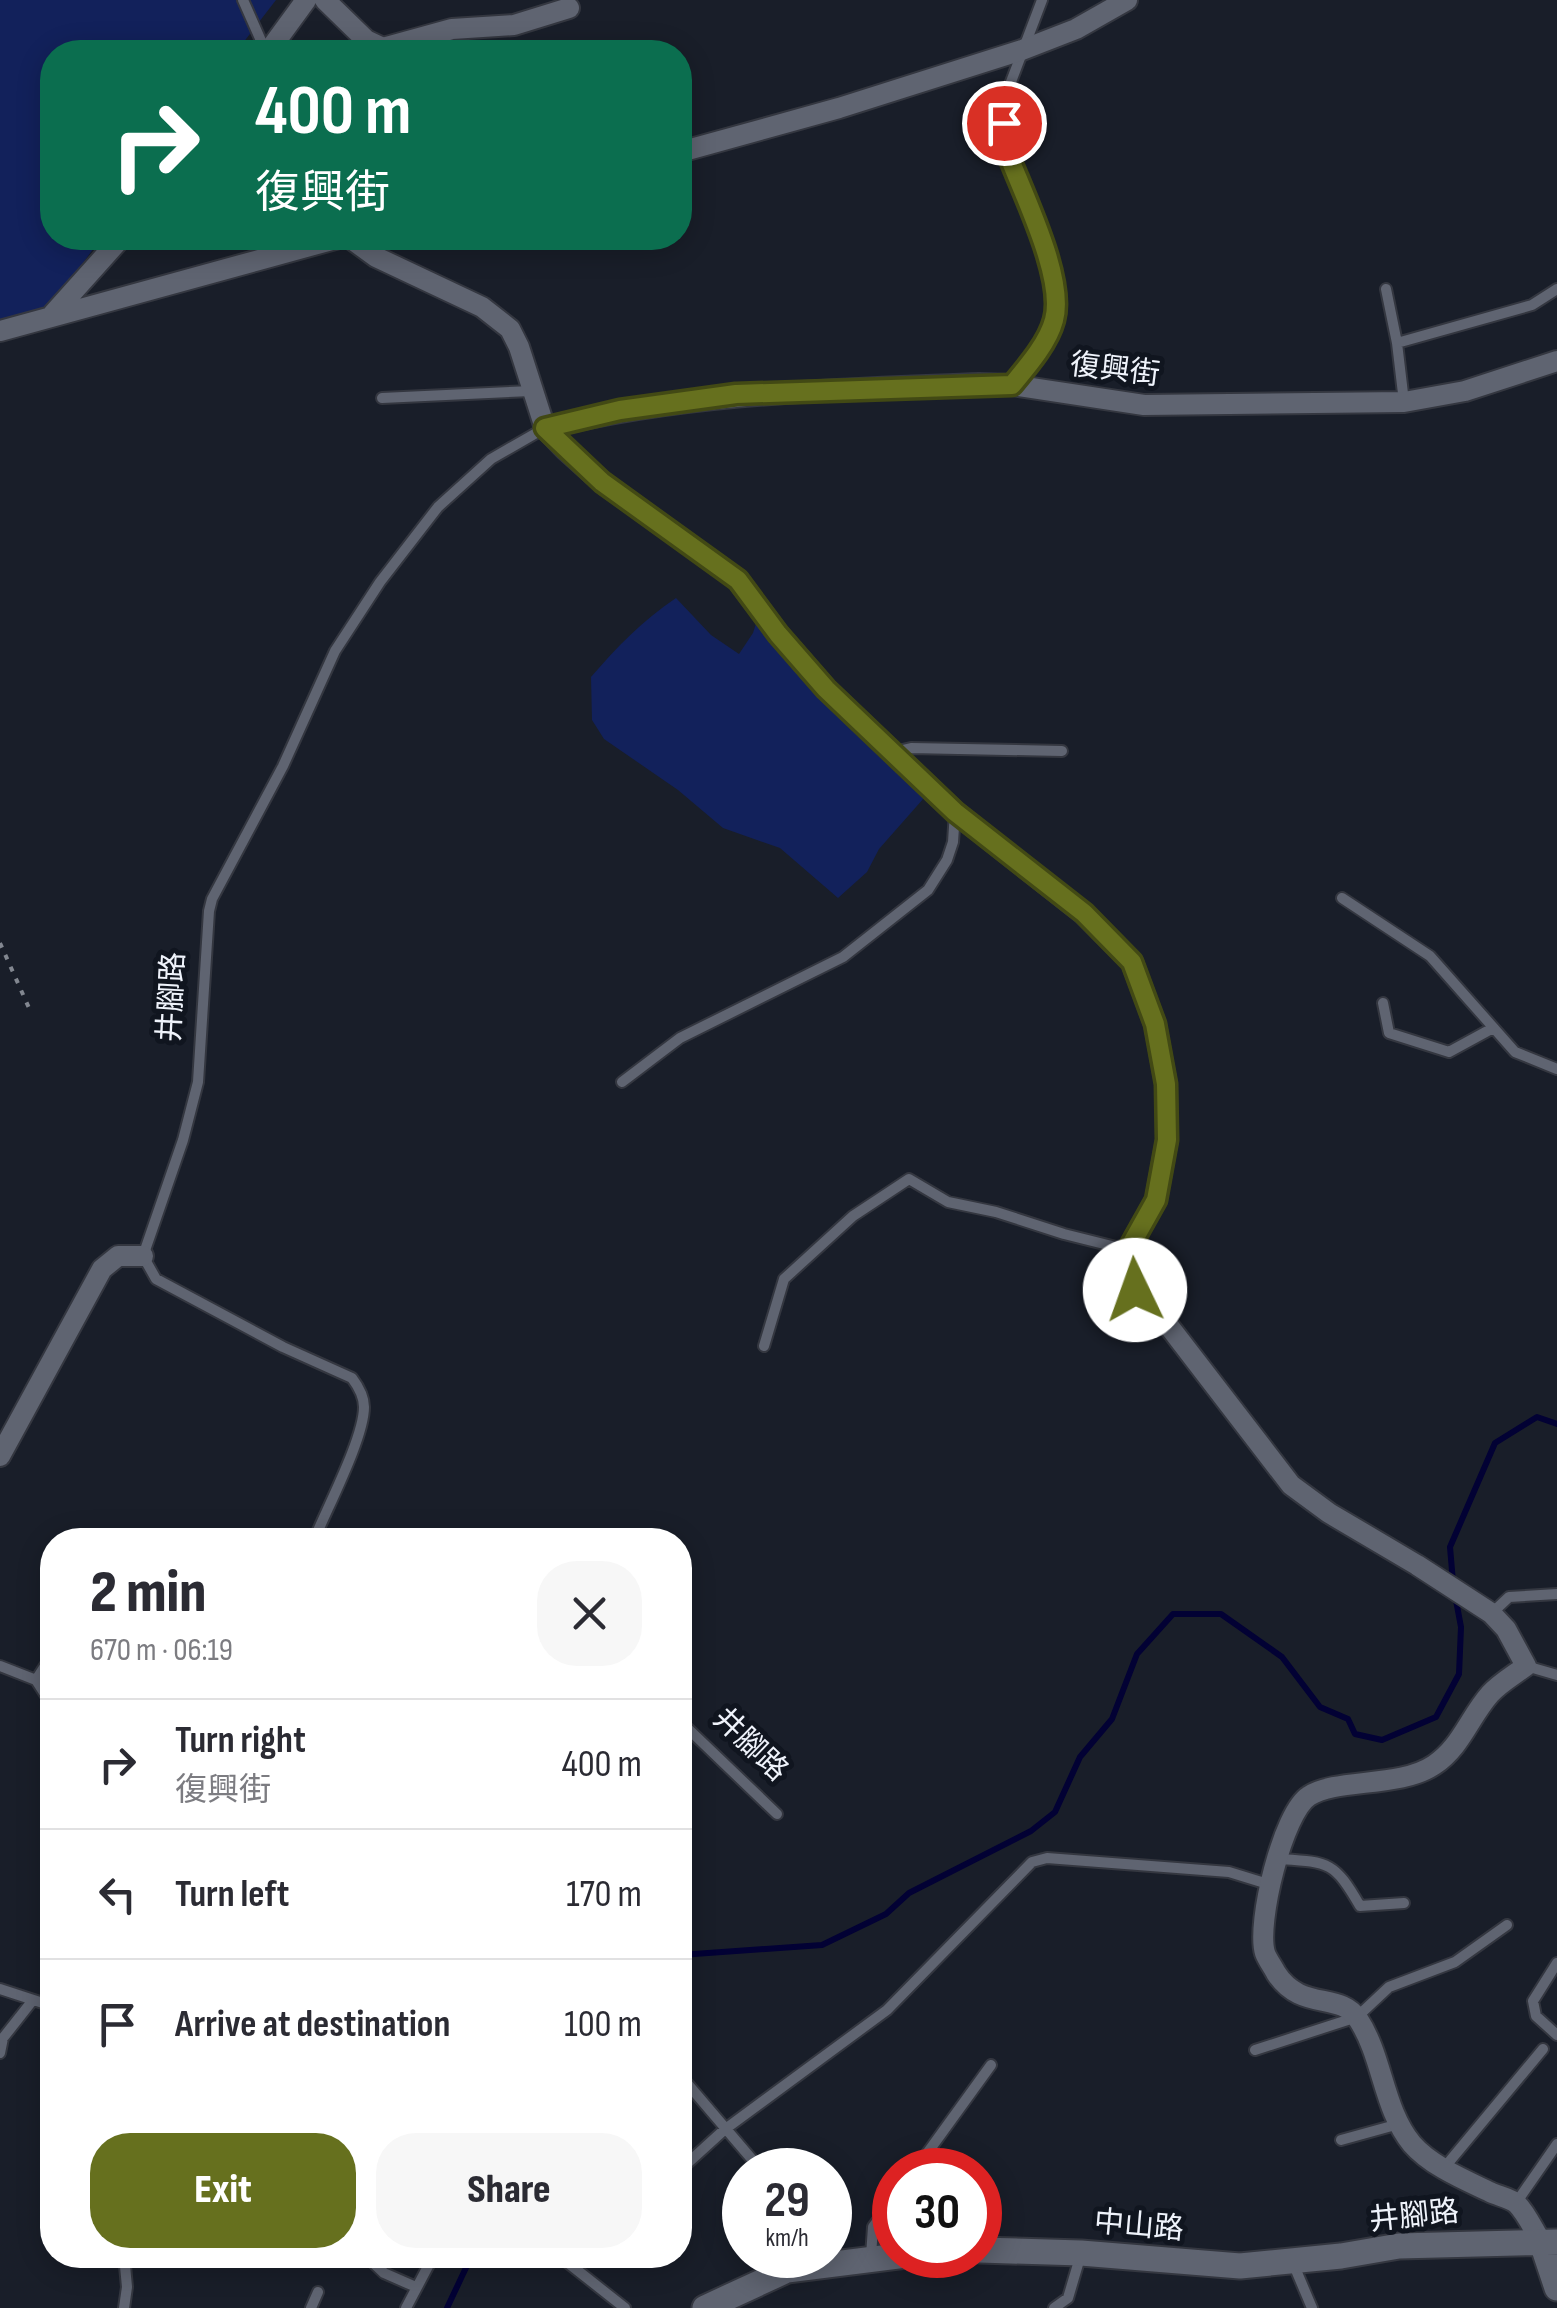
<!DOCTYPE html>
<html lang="en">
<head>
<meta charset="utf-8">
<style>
	body { margin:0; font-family:"Sofia Sans Condensed","Noto Sans TC",sans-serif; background:#f7f7f7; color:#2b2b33; height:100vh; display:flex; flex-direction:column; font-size:38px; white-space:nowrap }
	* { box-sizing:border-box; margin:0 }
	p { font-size:32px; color:#7c7c81 }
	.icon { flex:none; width:55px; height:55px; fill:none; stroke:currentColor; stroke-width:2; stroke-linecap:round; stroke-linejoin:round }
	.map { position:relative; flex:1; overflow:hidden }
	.panel { position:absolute; left:40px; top:1528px; width:652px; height:740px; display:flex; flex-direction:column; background:#fff; border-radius:40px; box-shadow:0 5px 25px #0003 }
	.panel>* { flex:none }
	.guide { position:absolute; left:40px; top:40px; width:652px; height:210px; border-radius:40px; box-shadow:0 5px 25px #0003; background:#0b6e4f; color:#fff; overflow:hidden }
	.speed { position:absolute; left:722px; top:2148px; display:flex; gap:20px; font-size:50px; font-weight:700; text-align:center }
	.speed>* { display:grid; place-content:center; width:130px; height:130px; border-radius:50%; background:#fff; box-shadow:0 5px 25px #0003; line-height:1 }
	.speed small { font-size:25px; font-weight:400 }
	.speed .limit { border:15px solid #d22; background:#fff; color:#111 }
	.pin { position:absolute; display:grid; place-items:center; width:85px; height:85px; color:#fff; margin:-42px; border:5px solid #fff; border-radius:50%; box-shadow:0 2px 10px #0007 }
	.me { position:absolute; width:110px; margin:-55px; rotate:357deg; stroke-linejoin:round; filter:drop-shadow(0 0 8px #0008) }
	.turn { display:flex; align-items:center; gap:35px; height:210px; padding:0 50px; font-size:45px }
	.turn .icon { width:130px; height:130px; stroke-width:2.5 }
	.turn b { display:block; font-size:70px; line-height:85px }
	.round { display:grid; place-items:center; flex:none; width:105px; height:105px; border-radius:40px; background:#f7f7f7 }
	.overview { display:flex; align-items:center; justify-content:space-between; height:170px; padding:0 50px }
	h1 { font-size:60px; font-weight:800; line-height:75px }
	.primary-button { display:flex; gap:20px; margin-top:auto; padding:20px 50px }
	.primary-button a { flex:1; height:115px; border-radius:40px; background:#66701e; color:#fff; font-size:40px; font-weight:800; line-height:115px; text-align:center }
	.primary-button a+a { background:#f7f7f7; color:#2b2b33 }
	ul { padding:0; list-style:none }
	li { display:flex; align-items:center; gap:30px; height:130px; padding:0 50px; border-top:2px solid #e1e1e2 }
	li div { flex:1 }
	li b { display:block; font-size:38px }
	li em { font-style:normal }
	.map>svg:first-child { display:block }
	.green { fill:#12215b }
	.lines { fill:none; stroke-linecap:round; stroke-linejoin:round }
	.stream { stroke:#020134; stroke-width:6 }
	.service-casing { stroke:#343740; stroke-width:14 }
	.minor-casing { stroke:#343740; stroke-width:24 }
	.tertiary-casing { stroke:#343740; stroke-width:29 }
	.path { stroke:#828790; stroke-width:4; stroke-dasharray:5 8; stroke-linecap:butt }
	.service { stroke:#5f6471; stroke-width:10 }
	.minor { stroke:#5f6471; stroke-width:20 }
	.tertiary { stroke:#5f6471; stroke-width:25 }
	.route-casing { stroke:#424914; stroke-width:25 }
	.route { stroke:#66701e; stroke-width:18 }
	.labels { text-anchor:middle; stroke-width:10; stroke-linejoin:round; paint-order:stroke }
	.street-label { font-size:30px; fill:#eff3fb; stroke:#10151f }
</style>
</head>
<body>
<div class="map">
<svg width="1557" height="2308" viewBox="0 0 1557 2308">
	<rect width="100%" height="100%" fill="#191e29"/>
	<path class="green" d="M0,0H276L236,52H52V238H101L45,316L0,323Z
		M676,598L711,635L739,654L753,633L762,604L931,790L879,849L867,872L838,898L780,848L723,828L678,790L604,739L592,720L591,677C617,647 643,620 676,598Z"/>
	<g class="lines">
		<path class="stream" d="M1453,1582L1450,1547L1495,1443L1537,1417L1557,1424
			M680,1955L822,1945L886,1914L909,1893L1031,1831L1055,1812L1080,1757L1112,1719L1137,1654L1173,1614H1221L1282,1657L1320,1707L1348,1719L1355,1734L1382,1740L1436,1717L1459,1674L1461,1627L1455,1595
			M447,2308L472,2255"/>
		<defs>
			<path id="service" d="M243,0L266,52
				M1386,289L1397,343
				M1013,384C1039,353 1055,327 1057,286L1004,144L1003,103L1042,0
				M382,398L531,391
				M1404,402L1397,343L1532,305L1557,289
				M894,752L911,748L1062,751
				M1342,898L1430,956L1515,1052L1557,1069
				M1383,1003L1389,1033L1449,1052L1493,1028
				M622,1082L680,1038L843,957L928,890L947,860L953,842L955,812
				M764,1346L784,1279L853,1216L909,1179L948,1202L996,1212L1064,1234L1128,1250
				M314,1540C327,1508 364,1438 364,1407C364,1396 358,1386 352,1378L283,1347L156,1279L143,1256L183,1140L198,1082L209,911L212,899L283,766L335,651L380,582L438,507L491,459L545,428
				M1492,1613L1509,1597L1557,1594
				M0,1666L36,1680L52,1705
				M1526,1666L1557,1675
				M36,1680L52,1655
				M680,1721L777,1814
				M1278,1859C1329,1862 1334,1861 1360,1906L1404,1903
				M1557,1963L1533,2001L1536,2016L1557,2035
				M0,1989L52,2006
				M1255,2050L1357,2017L1389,1987L1455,1962L1507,1925
				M0,2053L3,2038L33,2000
				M680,2075L761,2170
				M1341,2140L1399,2124
				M1444,2168L1543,2049
				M680,2170L724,2130L887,2010L1032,1862L1047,1858L1229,1872L1271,1885
				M915,2170L991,2065
				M1516,2203L1557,2144
				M365,2255L384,2273L416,2287
				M558,2255L625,2308
				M871,2256L873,2227L895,2197
				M1293,2263L1312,2308
				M124,2308L127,2287L124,2255
				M311,2308L318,2292
				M406,2308L434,2255
				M1054,2308L1068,2298L1081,2254"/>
			<path id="minor" d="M325,0L366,40L383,48L452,29L514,25L569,8
				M268,52L306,0
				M680,152L839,108L1022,50L1076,29L1127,0
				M350,238L376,257L482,307L510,329L519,347L545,428L565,449L602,482L738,580L778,634L826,689L955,812L1083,913L1132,962L1155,1024L1166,1084L1167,1140L1156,1200L1128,1250L1127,1267L1135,1290L1165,1321L1291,1485L1329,1513L1417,1565L1491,1613L1506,1629L1526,1666C1514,1675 1500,1683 1490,1694C1469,1718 1461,1747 1434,1765C1400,1788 1336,1778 1309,1796C1283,1812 1256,1924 1265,1953C1267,1959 1273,1967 1276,1973C1301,2012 1340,1991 1358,2019C1383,2057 1383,2109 1412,2144C1431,2166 1465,2180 1490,2192C1498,2196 1511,2198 1517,2204C1527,2214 1534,2231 1542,2243
				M53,314L121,238
				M0,331L339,238
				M545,428C688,392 833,390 979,384L1012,385L1144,405L1404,402L1465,391L1557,361
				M0,1456L102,1269L118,1256H143"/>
			<path id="tertiary" d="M1542,2243L1557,2288
				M980,2250L1081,2253L1240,2266L1341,2256L1399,2246L1557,2242
				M705,2308L787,2270L906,2255"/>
		</defs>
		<use href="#service" class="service-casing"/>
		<use href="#minor" class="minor-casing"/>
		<use href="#tertiary" class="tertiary-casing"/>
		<path class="path" d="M0,943L29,1008"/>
		<use href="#service" class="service"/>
		<use href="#minor" class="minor"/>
		<use href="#tertiary" class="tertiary"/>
	</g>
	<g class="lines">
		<defs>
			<path id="route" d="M1004,123V144C1020,188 1066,277 1054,320C1048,343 1027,367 1012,385L736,394L620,410L545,428L602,482L738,580L778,634L826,689L955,812L1084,913L1132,962L1155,1024L1166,1084L1167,1140L1156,1200L1128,1250L1127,1266L1135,1290"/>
		</defs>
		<use href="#route" class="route-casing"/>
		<use href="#route" class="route"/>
	</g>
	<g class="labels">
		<g class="street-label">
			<text transform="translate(1115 369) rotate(7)" y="10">復興街</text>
			<text transform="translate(171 997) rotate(-87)" y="10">井腳路</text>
			<text transform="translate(751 1744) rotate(44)" y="10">井腳路</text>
			<text transform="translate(1414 2215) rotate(-6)" y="10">井腳路</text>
			<text transform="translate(1139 2225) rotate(5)" y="10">中山路</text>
		</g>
	</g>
</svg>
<div class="speed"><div>29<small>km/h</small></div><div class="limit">30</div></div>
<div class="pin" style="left:1004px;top:123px;background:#d93025"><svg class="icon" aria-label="arrive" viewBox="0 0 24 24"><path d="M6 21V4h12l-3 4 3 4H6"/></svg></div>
<svg class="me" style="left:1135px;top:1290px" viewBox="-20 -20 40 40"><circle r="19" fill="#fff"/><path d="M0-13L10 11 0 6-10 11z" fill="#66701e"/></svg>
<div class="guide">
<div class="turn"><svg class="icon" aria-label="right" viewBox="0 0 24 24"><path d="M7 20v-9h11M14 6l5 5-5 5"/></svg><div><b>400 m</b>復興街</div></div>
</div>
<section class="panel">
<div class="overview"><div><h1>2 min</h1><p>670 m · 06:19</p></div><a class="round"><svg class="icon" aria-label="close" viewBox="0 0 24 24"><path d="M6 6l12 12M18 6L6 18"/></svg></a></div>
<ul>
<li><svg class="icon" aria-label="right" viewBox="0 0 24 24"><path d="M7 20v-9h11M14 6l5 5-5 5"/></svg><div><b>Turn right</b><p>復興街</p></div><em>400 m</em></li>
<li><svg class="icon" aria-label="left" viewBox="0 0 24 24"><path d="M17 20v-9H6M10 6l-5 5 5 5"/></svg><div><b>Turn left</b></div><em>170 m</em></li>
<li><svg class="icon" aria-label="arrive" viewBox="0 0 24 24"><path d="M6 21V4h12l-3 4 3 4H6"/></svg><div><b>Arrive at destination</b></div><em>100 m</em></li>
</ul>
<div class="primary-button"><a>Exit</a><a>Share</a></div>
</section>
</div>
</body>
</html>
